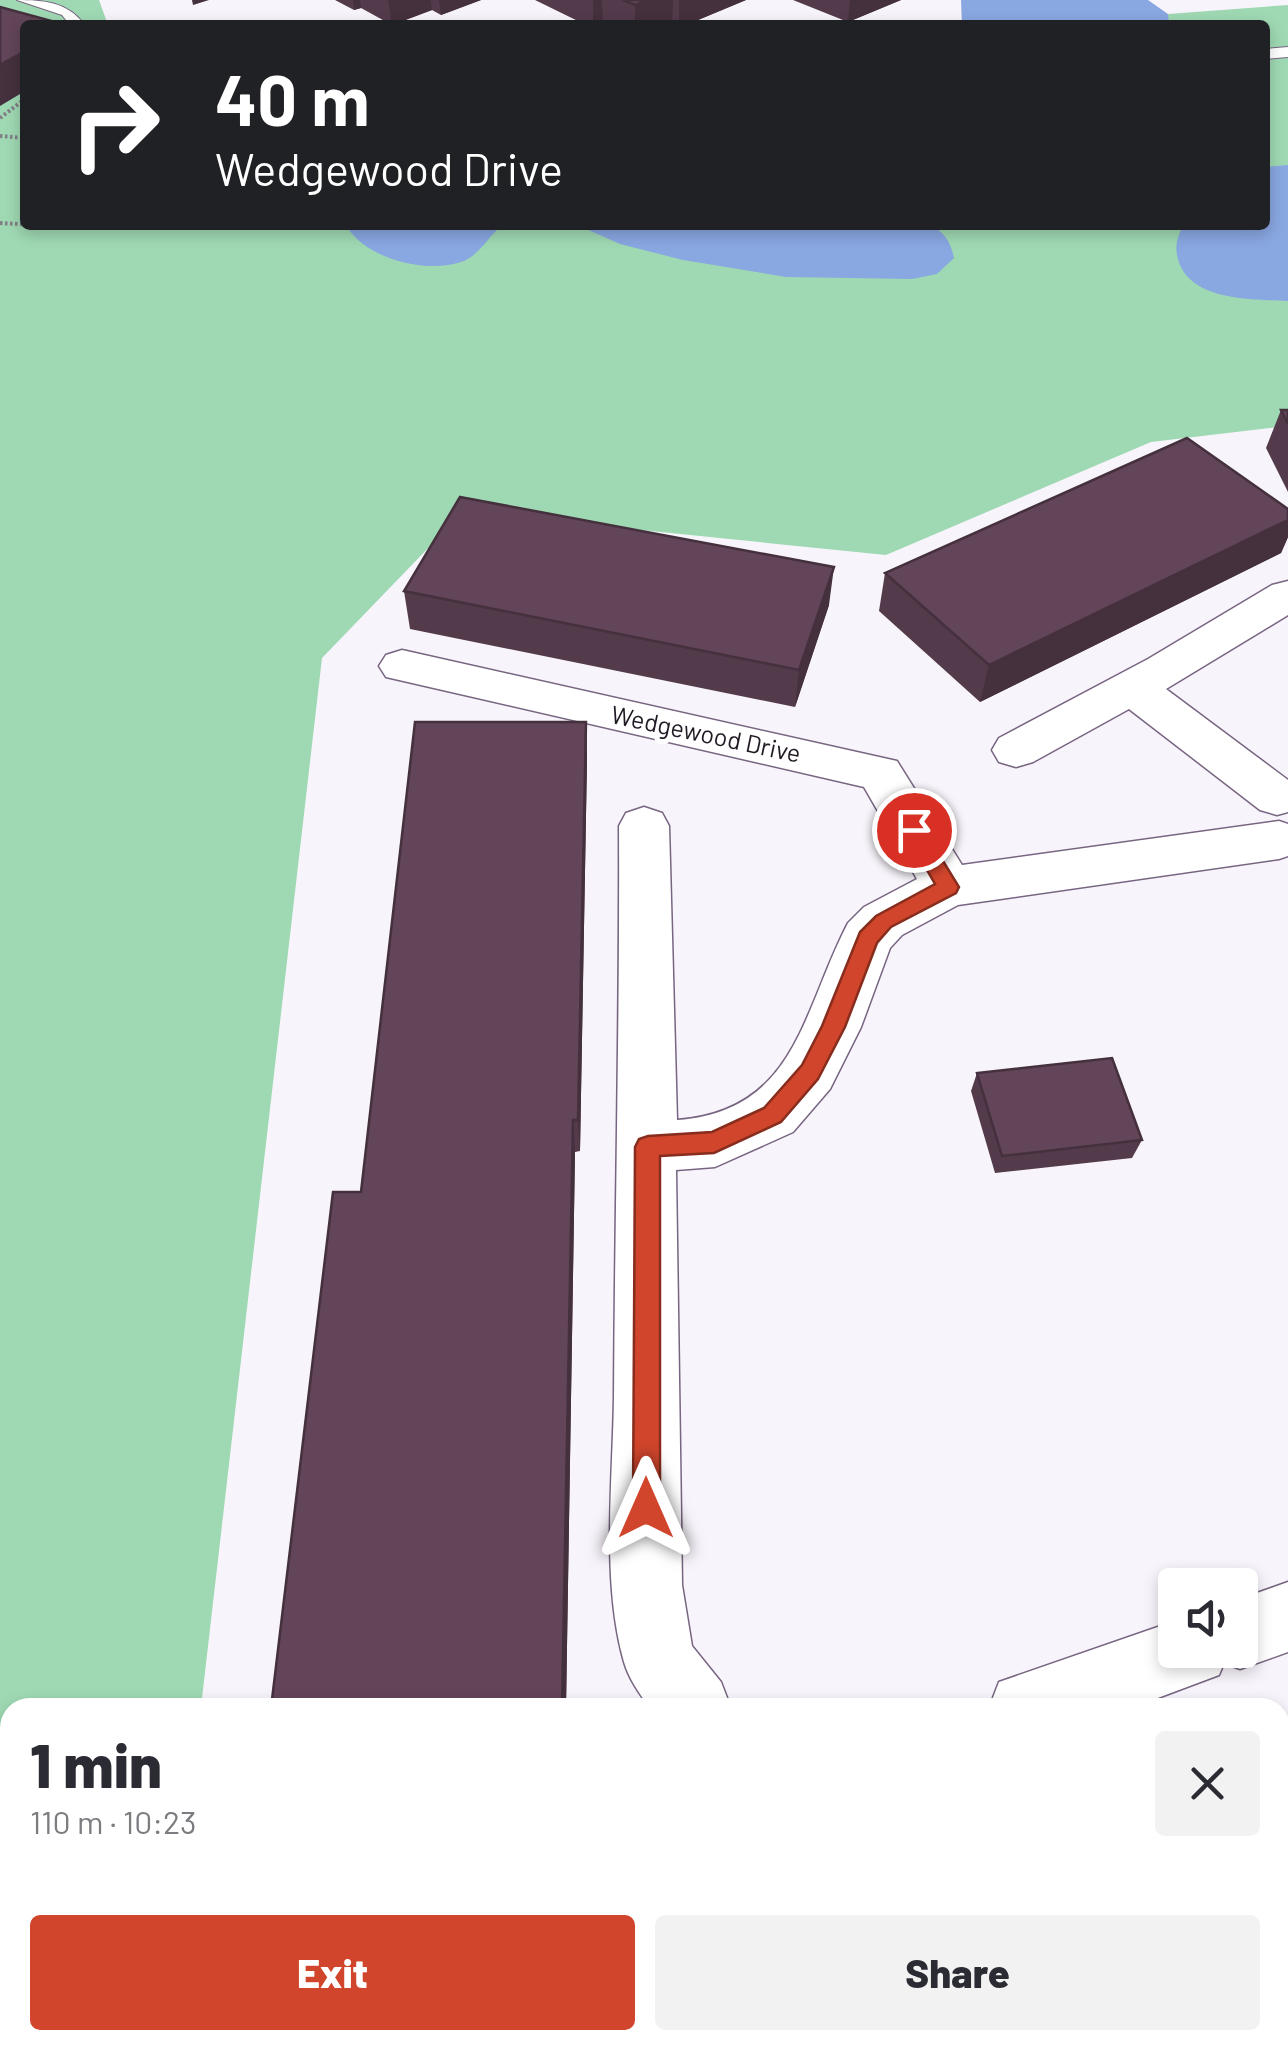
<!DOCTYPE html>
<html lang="en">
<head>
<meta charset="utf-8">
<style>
	body { margin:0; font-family:Barlow,sans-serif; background:#f2f2f3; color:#2b2b33; height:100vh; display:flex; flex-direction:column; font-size:38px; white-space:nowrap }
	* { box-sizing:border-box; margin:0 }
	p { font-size:32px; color:#7c7c81 }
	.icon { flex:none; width:55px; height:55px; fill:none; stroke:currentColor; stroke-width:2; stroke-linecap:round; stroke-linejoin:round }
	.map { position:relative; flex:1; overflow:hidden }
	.drawer { position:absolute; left:0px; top:1698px; width:1290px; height:352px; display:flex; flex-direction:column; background:#fff; border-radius:30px 30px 0 0; box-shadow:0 5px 15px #0003 }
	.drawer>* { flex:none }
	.top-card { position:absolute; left:20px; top:20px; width:1250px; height:210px; border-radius:10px; box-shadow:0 5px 15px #0003; background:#202124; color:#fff; overflow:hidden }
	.tools { position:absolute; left:1158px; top:1568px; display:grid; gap:20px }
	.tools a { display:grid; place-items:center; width:100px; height:100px; border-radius:10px; background:#fff; box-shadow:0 5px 15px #0003; font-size:50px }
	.pin { position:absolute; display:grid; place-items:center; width:85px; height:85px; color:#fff; margin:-42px; border:5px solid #fff; border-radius:50%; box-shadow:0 2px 10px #0007 }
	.me { position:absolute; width:110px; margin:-55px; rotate:0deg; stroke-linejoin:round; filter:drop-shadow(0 0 8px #0008) }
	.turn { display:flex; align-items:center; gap:35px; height:210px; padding:0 30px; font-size:45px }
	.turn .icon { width:130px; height:130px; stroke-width:2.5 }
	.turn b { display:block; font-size:70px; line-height:85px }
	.round { display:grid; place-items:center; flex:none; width:105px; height:105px; border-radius:10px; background:#f2f2f3 }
	.headline { display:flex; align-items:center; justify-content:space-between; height:170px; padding:0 30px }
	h1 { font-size:60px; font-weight:800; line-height:75px }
	.primary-button { display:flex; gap:20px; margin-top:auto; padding:20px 30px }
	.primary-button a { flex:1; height:115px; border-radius:10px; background:#d0452c; color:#fff; font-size:40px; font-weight:800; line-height:115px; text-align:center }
	.primary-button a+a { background:#f2f2f3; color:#2b2b33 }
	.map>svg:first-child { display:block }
	.green { fill:#9fd9b3 }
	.water { fill:#89a7e1 }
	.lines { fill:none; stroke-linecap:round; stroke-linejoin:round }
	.service-casing { stroke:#776581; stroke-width:2 }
	.minor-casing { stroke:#776581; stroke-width:3 }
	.path { stroke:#827d86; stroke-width:4; stroke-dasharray:2.5 2.5; stroke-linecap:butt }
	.service { fill:#fff; fill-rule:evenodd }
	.minor { fill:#fff; fill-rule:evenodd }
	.wall { fill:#543b4c }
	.shaded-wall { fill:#45303e }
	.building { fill:#624558; stroke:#45303e; stroke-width:2.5 }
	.route { fill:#d0452c; stroke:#872d1d; stroke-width:2.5 }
	.labels { text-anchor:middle; stroke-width:10; stroke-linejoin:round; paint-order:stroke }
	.street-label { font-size:25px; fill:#211a25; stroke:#fff }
</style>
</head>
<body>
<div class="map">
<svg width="1288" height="2048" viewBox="0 0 1288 2048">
	<rect width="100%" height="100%" fill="#f8f4fb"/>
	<path class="green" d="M0,0H99L108,25H25V225H1265V25H1166L1168,14L1288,5V426L1151,442L886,555L463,512L322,658L201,1707L10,1708V2040H264L268,2048H0Z"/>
	<path class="water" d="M961,0H1148L1168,14L1169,24L962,25Z
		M1288,165V301C1252,299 1186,302 1177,255C1175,245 1178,234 1184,225H1265V167Z
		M346,225H502C489,236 478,257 461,262C426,274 365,259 346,225Z
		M577,225H930C945,232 951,243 954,258L937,274L912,279L786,277L683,260L620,244Z"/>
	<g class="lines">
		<defs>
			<path id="service" d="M17,0C44,0 67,2 84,24L70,25L62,15Z
				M1288,47V57L1265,59V49Z"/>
			<path id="minor" d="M1288,581V615L1166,689L1288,780V812L1277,815L1260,810L1129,709L1033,762L1016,767L999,762L992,750L999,738L1148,659L1272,585Z
				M402,650L897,761L962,865L1279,821L1288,824V856L1279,859L958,905L902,935L890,948L861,1027L830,1089L793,1132L715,1167L676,1170L682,1585L692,1646L721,1682L731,1708H650C639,1693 629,1679 624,1662C601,1582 613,1479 614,1396C615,1206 620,1016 619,826L626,813L644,807L662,813L669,826L677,1120C797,1111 802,1011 848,923L864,907L917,879L864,787L386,677L379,666L386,655Z
				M1288,1582V1652L1240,1669L1224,1663L1219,1675L1131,1708H989L999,1682L1175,1621V1650H1240V1599Z"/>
		</defs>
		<use href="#service" class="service-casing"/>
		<use href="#minor" class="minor-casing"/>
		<path class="path" d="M0,118L25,99
			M0,136L25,138
			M0,223L36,225"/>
		<use href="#service" class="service"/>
		<use href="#minor" class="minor"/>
	</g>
	<path class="wall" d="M335,0H481L441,15L432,10L392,25L361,8L354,10Z
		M535,0H746L686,25H586Z
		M793,0H901L848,22Z
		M1281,410H1288V492L1266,448Z
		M1288,509V537L1281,553L980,702L879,611L885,573Z
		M404,591L829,605L795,707L410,629Z
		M586,722L587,759L580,1151L575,1152L566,1708H271L361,1192Z
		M977,1073L1142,1140L1132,1158L995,1173L971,1091Z
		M1288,1733V2048H1087L1083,2040H1280V1738Z"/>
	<path class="shaded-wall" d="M192,0H209L193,5Z
		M353,0H360L361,8L354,10Z
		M388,0H431L432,10L392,25Z
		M439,0H481L441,15Z
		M593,0H602L603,25H593Z
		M648,0H673L672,25H635V5Z
		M679,0H746L686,25H679Z
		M850,0H901L848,22Z
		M25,51V91L0,106V65Z
		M1288,520V537L1281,553L980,702L989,665Z
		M834,567L829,605L795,707L799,670Z
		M586,722L587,759L580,1151L578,1120Z
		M573,1120L575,1152L566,1708H562Z"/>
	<path class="building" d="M623,0H648L635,5Z
		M0,7L66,25H25V51L0,65Z
		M1281,410H1288V424Z
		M1187,438L1288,509V520L989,665L885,573Z
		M460,497L834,567L799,670L404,591Z
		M415,722H586L578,1120H573L562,1708H271L333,1192H361Z
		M1112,1058L1142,1140L1002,1156L977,1073Z
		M1288,1734V2048H1109L1105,2040H1280V1739Z
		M543,2040H991L990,2048H542Z"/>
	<path class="route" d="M914,822L921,825L959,887L956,893L891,927L877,943L845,1027L818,1079L781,1122L714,1153L660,1156V1508L656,1518L646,1522L637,1518L633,1508L635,1147L639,1139L648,1136L712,1132L764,1108L802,1065L822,1026L860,932L876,916L935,884L904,830Z"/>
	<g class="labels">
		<g class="street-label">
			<text transform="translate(706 734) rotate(12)" y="9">Wedgewood Drive</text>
		</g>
	</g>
</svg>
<div class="tools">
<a><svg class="icon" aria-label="sound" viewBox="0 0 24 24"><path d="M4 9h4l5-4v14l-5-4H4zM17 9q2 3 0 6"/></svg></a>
</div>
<div class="pin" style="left:914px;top:830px;background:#d93025"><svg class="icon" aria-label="arrive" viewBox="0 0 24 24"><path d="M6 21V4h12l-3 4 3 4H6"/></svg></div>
<svg class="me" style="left:646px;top:1508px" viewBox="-20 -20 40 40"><path d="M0-17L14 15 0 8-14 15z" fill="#d0452c" stroke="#fff" stroke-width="4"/></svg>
<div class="top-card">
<div class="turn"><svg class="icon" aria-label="right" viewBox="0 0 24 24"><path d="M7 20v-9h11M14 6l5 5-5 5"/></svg><div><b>40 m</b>Wedgewood Drive</div></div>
</div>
<section class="drawer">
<div class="headline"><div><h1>1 min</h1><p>110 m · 10:23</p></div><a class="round"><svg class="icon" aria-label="close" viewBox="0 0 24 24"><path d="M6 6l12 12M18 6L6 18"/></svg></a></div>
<div class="primary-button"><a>Exit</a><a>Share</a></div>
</section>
</div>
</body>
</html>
